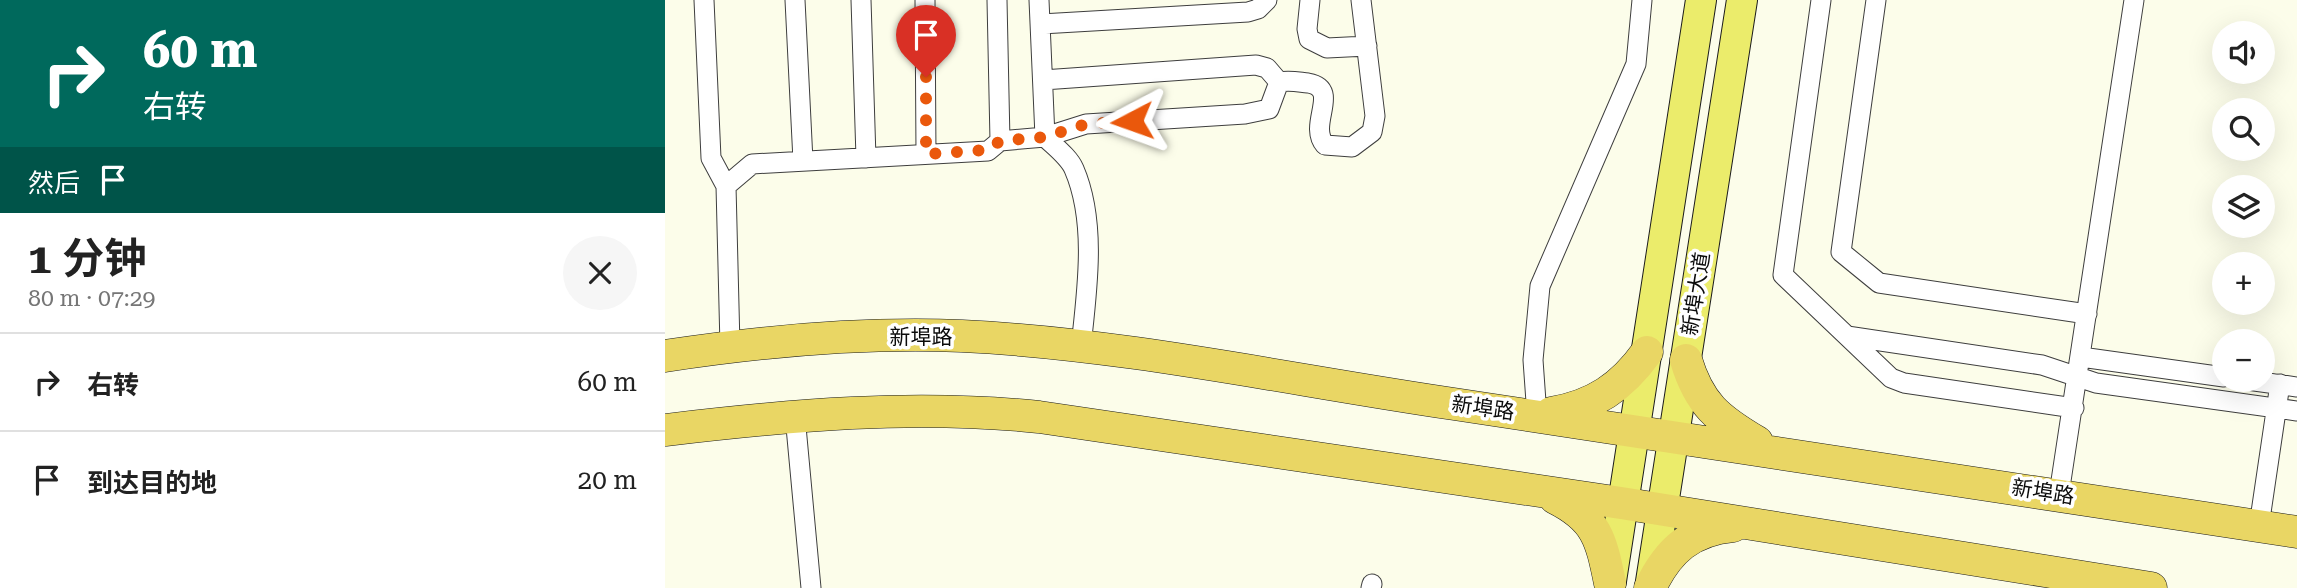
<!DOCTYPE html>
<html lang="zh">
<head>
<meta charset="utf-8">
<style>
	body { margin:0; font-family:"Roboto Serif","Noto Sans SC",serif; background:#f6f6f6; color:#222; height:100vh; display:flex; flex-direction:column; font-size:26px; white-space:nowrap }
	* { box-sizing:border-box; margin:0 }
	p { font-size:23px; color:#767676 }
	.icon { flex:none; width:38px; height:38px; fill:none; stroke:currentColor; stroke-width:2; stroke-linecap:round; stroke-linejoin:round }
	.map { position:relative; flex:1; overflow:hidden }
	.panel { display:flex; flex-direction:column; background:#fff; width:665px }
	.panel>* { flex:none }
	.guide { background:#00695c; color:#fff; overflow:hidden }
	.buttons { position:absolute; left:1547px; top:21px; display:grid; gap:14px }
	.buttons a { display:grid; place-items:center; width:63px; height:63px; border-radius:50%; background:#fff; box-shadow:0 7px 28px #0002; font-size:35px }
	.pin { position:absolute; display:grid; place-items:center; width:60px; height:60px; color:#fff; margin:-72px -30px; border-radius:50% 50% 50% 0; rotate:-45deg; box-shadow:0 0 7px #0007 }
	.pin .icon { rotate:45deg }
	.me { position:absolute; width:77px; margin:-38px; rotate:266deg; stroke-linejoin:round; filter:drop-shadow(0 0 5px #0008) }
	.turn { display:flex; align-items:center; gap:24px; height:147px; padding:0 28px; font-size:32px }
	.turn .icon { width:91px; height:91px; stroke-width:2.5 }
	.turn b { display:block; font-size:49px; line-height:60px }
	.then { display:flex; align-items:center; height:66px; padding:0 28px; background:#0003; gap:14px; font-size:26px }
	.round { display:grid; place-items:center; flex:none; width:74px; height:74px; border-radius:37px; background:#f6f6f6 }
	.head { display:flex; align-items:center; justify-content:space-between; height:119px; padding:0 28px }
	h1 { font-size:42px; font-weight:700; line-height:52px }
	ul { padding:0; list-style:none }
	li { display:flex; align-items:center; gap:21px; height:98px; padding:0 28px; border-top:2px solid #e0e0e0 }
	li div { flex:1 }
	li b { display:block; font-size:26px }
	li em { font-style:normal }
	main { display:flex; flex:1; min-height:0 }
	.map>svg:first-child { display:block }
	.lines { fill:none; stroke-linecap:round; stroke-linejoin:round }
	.minor-casing { stroke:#3e3e3e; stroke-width:21 }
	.primary-casing { stroke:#1c1c1c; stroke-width:32 }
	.trunk-casing { stroke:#1c1c1c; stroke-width:33 }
	.minor { stroke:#fff; stroke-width:19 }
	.primary { stroke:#ebec6b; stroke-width:30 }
	.trunk { stroke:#e9d664; stroke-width:32 }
	.route { stroke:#ea580c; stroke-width:12; stroke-dasharray:0 21.6 }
	.labels { text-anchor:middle; stroke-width:7; stroke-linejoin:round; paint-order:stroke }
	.street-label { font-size:21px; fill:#0b0b0b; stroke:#fff }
</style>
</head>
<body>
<main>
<section class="panel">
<div class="guide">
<div class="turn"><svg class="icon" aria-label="right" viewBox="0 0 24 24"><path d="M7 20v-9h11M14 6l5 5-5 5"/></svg><div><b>60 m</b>右转</div></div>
<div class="then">然后<svg class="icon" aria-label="arrive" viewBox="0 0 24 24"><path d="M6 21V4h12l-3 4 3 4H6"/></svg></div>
</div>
<div class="head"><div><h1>1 分钟</h1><p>80 m · 07:29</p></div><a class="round"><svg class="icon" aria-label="close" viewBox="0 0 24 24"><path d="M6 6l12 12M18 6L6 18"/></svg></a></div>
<ul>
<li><svg class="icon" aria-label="right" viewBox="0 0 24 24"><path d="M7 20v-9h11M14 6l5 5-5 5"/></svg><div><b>右转</b></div><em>60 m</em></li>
<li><svg class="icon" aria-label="arrive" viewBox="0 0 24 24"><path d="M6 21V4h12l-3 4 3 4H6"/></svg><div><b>到达目的地</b></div><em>20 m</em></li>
</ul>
</section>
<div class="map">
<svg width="1632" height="588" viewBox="0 0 1632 588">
	<rect width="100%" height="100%" fill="#fcfdea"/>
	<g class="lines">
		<defs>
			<path id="minor" d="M39,0L46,158L61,186L65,346
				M130,0L138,161
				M196,0L201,158
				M260,0L261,154
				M374,0L380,137C389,146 404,157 409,169C432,222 422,291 416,346
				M645,0L642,29L644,39L662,48L702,46
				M1156,0L1118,275L1226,378L1239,383L1409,408
				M1211,0L1176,252L1214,283L1422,314
				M376,24L583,12L593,9L602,0
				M378,80L591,65L602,68L614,82
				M335,141L380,137L421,124L580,114L604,109L614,82C625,80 633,82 643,83C677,89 642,124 660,145L687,147L707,132L710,116L696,0
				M61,186L87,164L323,151L335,141L332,0
				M1182,336L1377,365L1431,383L1632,411
				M1416,357L1559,377
				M1582,380L1632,387
				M130,416L146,588
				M872,416L868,360L875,286L971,64L977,0
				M1394,494L1469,0
				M1594,526L1615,384
				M706,588L707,584"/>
			<path id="primary" d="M946,581L1036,0
				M985,588L1077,0"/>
			<path id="trunk" d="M0,356C98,341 198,332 297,336C462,344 625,380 789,404C1070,445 1351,487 1632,532
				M1021,360C1034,404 1053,419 1092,442
				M886,413C929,406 957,387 982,352
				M0,430C125,415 248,404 374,417L956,503L1486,588
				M890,498C932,519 936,539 945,583
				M985,588C1003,550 1026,530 1068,526"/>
		</defs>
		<use href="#minor" class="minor-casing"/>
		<use href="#primary" class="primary-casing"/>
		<use href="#trunk" class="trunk-casing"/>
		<use href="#minor" class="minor"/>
		<use href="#primary" class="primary"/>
		<use href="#trunk" class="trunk"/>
	</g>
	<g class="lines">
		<path class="route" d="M261,77V154L323,150L335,141L380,137L421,124L467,121"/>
	</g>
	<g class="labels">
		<g class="street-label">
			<text transform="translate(1031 294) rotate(-81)" y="7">新埠大道</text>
			<text x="256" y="344">新埠路</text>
			<text transform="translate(818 408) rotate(8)" y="7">新埠路</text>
			<text transform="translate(1378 492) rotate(9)" y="7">新埠路</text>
		</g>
	</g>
</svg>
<div class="buttons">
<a><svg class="icon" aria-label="sound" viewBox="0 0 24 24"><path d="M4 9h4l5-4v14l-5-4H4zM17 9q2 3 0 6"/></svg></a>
<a><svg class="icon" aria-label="search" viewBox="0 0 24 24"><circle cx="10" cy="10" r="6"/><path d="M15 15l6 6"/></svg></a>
<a><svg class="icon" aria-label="layers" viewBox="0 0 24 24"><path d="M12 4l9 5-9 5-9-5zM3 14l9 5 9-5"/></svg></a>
<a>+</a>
<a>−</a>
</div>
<div class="pin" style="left:261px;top:77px;background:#d93025"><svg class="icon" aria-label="arrive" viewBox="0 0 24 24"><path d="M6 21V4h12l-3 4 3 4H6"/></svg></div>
<svg class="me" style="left:467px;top:121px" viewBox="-20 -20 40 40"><path d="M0-17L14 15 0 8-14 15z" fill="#ea580c" stroke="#fff" stroke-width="4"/></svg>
</div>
</main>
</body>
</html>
